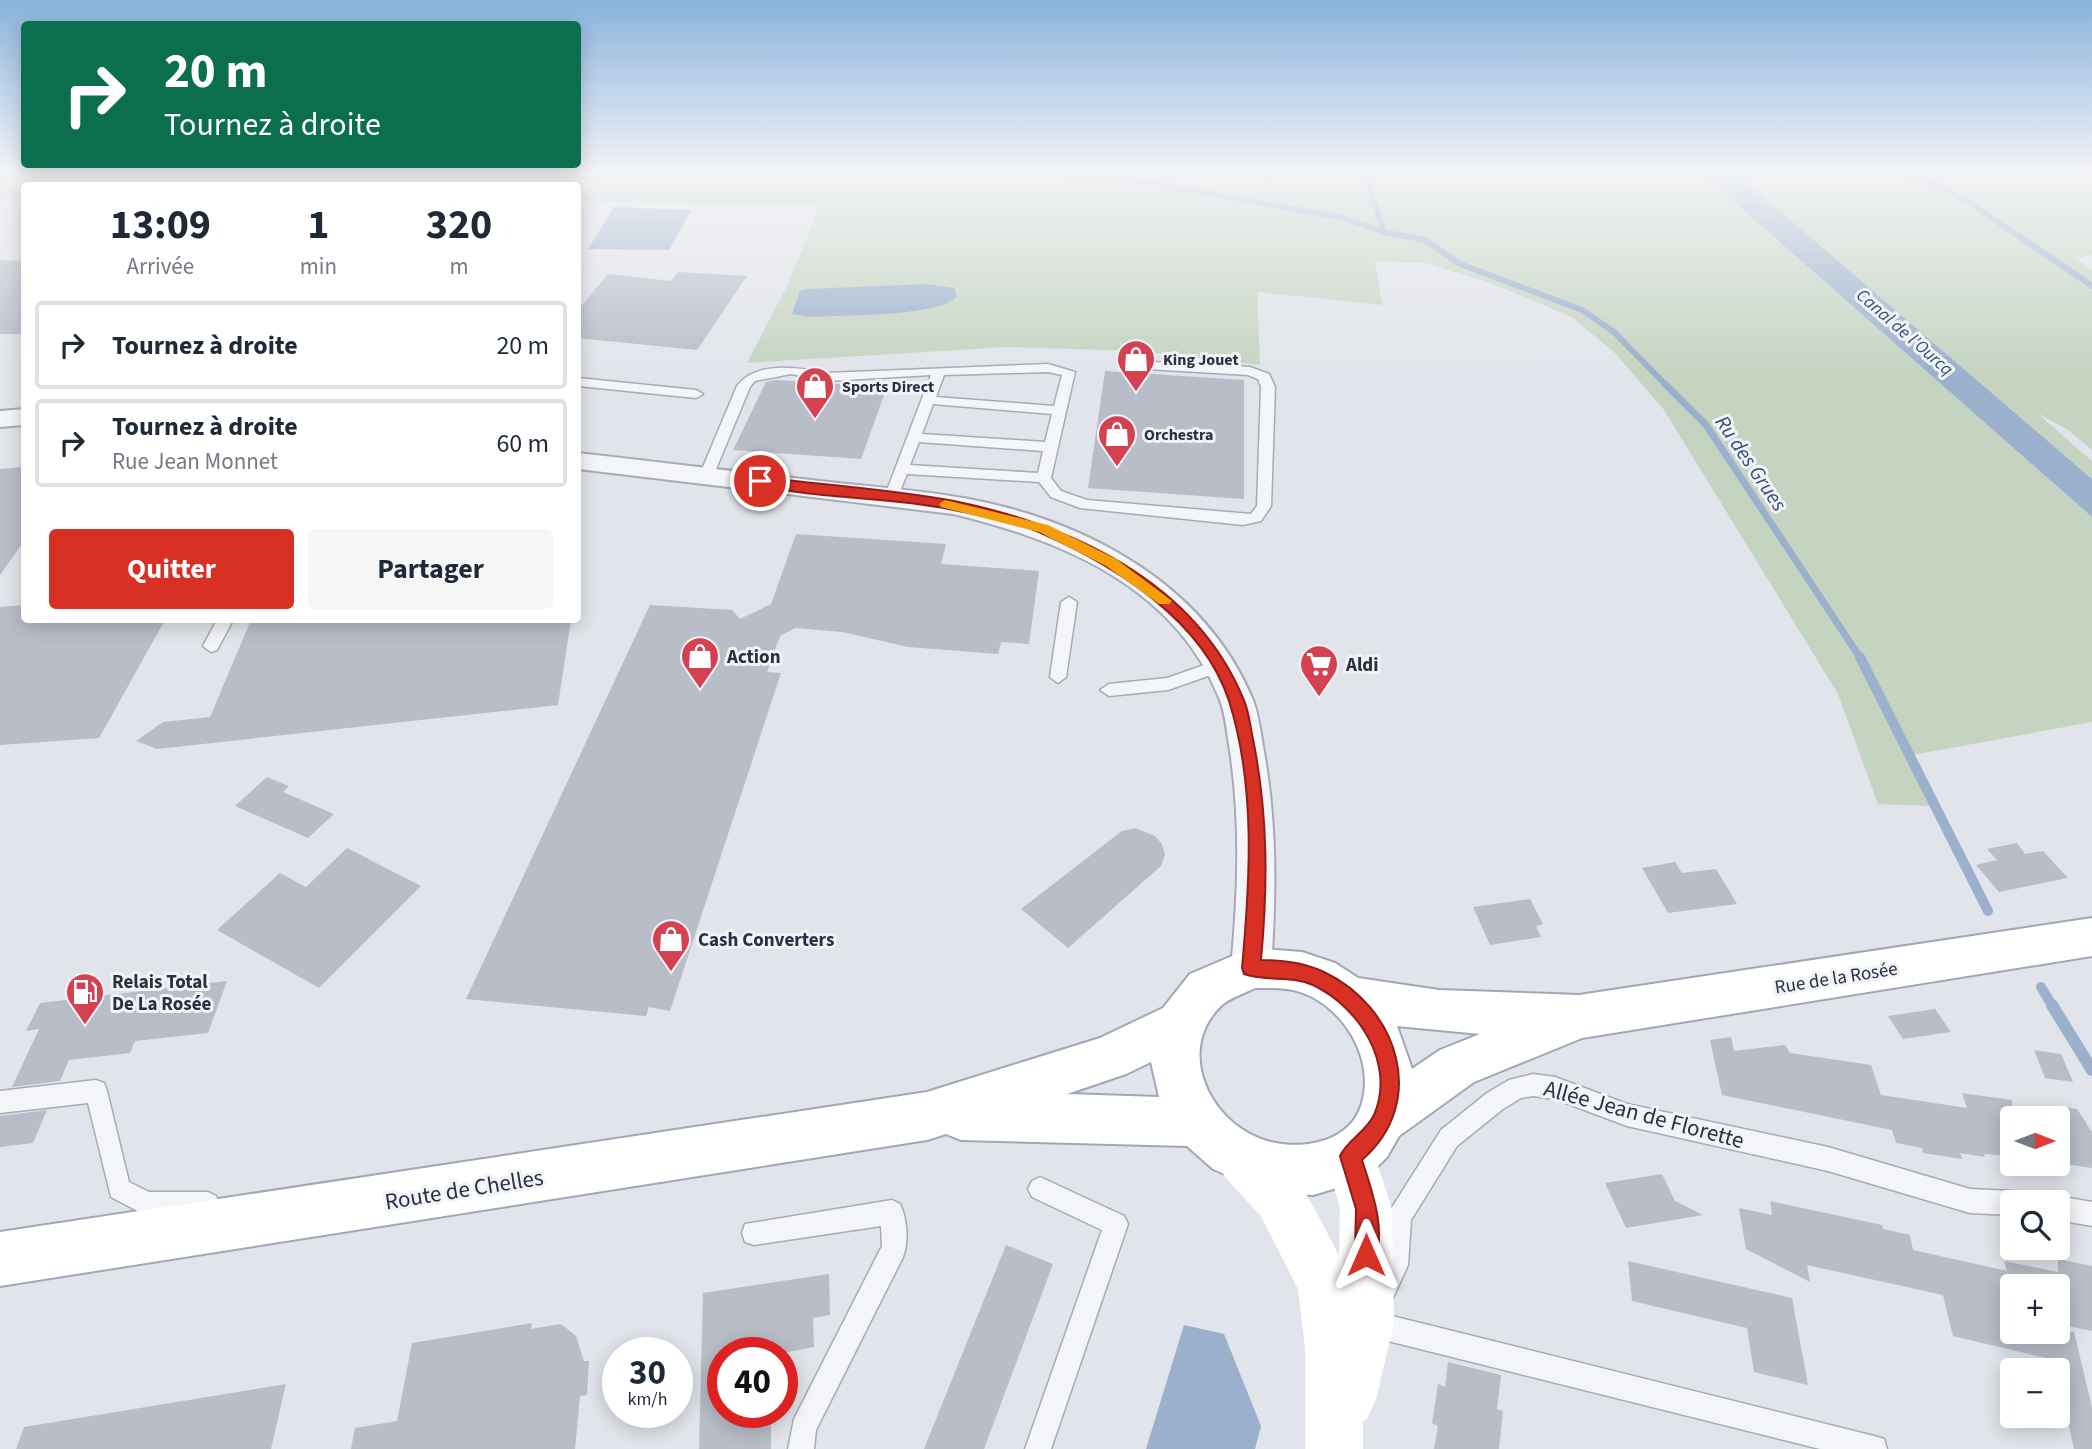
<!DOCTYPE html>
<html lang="fr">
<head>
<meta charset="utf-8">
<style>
	body { margin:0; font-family:"Source Sans 3",sans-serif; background:#f6f6f7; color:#1f2937; height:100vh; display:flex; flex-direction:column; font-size:26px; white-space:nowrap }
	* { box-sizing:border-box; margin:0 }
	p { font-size:23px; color:#747a83 }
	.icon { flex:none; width:38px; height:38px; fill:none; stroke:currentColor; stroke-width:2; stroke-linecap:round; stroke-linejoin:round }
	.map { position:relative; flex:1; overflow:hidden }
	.side { position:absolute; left:21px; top:182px; width:560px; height:441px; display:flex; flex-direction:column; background:#fff; border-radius:7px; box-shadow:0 4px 18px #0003 }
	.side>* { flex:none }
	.guide { position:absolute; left:21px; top:21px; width:560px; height:147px; border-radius:7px; box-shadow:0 4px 18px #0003; background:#0b6e4f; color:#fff; overflow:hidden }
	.needle { width:46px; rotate:90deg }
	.controls { position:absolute; left:2000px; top:1106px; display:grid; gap:14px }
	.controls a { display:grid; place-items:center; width:70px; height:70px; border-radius:7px; background:#fff; box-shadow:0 4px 18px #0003; font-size:35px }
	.speed { position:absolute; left:602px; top:1337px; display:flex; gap:14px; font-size:35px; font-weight:700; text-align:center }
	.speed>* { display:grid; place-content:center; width:91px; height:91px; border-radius:50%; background:#fff; box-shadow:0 4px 18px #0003; line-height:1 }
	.speed small { font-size:18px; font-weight:400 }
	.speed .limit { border:10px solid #d22; background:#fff; color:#111 }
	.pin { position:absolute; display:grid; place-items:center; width:60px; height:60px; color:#fff; margin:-30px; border:4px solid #fff; border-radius:50%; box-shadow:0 2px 7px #0007 }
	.me { position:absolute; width:77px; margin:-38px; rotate:0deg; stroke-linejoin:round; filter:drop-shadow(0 0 5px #0008) }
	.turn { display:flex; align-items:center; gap:24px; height:147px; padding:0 28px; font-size:32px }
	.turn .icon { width:91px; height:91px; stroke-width:2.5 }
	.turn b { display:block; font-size:49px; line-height:60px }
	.eta { display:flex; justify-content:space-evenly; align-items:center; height:119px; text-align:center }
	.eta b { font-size:42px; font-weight:700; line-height:49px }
	.primary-button { display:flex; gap:14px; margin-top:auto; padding:14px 28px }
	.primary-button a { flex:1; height:80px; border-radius:7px; background:#d93025; color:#fff; font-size:28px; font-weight:700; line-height:80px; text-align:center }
	.primary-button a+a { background:#f6f6f7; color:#1f2937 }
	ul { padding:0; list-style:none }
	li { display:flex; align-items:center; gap:21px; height:88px; margin:0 14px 10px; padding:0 14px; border:4px solid #e0e1e3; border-radius:7px }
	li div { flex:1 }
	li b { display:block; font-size:26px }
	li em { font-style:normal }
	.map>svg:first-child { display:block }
	.green { fill:#c5d4c1 }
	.water { fill:#9ab0cc }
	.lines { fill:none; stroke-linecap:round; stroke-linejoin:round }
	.stream-far3 { stroke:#9ab0cc; stroke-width:6 }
	.stream-far2 { stroke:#9ab0cc; stroke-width:7 }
	.stream-far1 { stroke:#9ab0cc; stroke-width:10 }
	.stream { stroke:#9ab0cc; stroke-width:12 }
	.building { fill:#b8bdc8 }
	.lane-casing { stroke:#a6abb5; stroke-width:3 }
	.street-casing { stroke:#a6abb5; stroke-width:4 }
	.primary-casing { stroke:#9fa8b6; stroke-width:4 }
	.lane { fill:#f4f5f8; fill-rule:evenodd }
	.street { fill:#f4f5f8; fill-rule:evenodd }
	.secondary { fill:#fff; fill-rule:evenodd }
	.primary { fill:#fff; fill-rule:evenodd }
	.route { fill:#d93025; stroke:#8d1f18; stroke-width:2 }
	.slow { fill:#f59e0b }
	.labels { text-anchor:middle; stroke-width:6; stroke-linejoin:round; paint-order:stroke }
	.far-poi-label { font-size:16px; font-weight:bold; fill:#283143; stroke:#f1f3f7; text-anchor:start }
	.far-water-label { font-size:18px; font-style:italic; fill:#314e78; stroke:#f1f3f7 }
	.poi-label { font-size:19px; font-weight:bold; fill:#283143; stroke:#f1f3f7; text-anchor:start }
	.street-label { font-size:19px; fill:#283143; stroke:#f1f3f7 }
	.water-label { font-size:21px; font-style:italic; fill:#314e78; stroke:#f1f3f7 }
	.near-street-label { font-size:23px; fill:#283143; stroke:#f1f3f7 }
</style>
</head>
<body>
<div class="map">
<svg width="2092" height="1449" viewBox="0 0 2092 1449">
	<rect width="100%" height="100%" fill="#e1e4ea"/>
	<path class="green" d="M0,170H1698L2092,517V722L1907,756L1930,806L1878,804L1838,694L1664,410L1615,353L1572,317L1488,282L1425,263L1375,261L1382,305L1257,292L1260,365L1140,351L1006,347L747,363L789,282L820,205L578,202V186H24V200L0,198Z
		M1732,170H2092V255L2076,258L2092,271V450L2068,430L2037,413L2092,461V479Z"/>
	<path class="water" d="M1698,170H1732L2092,479V517Z
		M614,207L691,210L669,250L588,249Z
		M927,284L954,288L957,296C942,317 838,315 810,317L792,314L800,291L807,289Z
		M1184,1325L1224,1334L1261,1426L1255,1449H1146Z"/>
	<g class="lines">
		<path class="stream-far3" d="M952,170L1100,174L1344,218L1384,232L1425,240L1460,264L1582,310L1614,332L1667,386
			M1368,170L1369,186L1384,232
			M1903,170L1966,200L2092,286"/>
		<path class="stream-far2" d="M1665,384L1706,425L1861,659"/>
		<path class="stream-far1" d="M1860,657L1988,911
			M2041,987L2053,1007"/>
		<path class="stream" d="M2052,1005L2092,1070"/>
	</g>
	<path class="building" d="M0,260L24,261V334H0Z
		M678,272L747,276L697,350L578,338V310L608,274L671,281Z
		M1105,371L1244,380V499L1088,488Z
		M776,380L887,387L861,459L733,450L766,382Z
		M24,467V541L0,575V469Z
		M796,534L946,544L941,564L1039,571L1029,644L1001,642L998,654L908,647L842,632L795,628L780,636L767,672L781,673L670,1011L649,1007L646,1016L466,999L650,605L732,610L740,619L771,604Z
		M24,605V620H165L99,738L0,745V607Z
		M251,620H571L558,705L157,749L136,741L163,722L210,717Z
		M267,777L289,786L283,792L334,814L308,838L235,806Z
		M1135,828L1155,836L1162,844L1165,855L1161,866L1068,948L1021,909L1122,831Z
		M2017,843L2025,854L2043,851L2068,878L1999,892L1976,865L1997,860L1987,849Z
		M347,848L421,886L319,988L217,930L280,873L306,887Z
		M1675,862L1682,873L1716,869L1737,904L1668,913L1642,868Z
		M1530,899L1543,924L1536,926L1541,937L1490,945L1473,907Z
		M227,981L208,1033L135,1041L130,1053L69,1060L60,1081L12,1087L39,1029L26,1031L40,1003Z
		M1935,1009L1951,1032L1903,1039L1888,1016Z
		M1731,1037L1734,1051L1785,1045L1790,1053L1871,1065L1881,1095L1967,1108L1962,1093L2012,1100V1156L1984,1154L1985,1157L1960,1153L1962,1159L1923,1153L1922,1148L1896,1143L1892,1130L1722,1095L1710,1040Z
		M2034,1050L2061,1054L2073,1082L2045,1078Z
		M2058,1106L2077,1109L2092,1132V1168L2058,1163Z
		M47,1110L33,1143L0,1147V1116Z
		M1662,1174L1675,1201L1703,1215L1626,1228L1605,1183Z
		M1770,1201L1882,1225L1883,1229L1910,1235L1913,1250L2007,1271L2004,1261L2058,1272V1259L2092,1266V1331L2058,1324V1286H2012V1332H2074L2092,1407V1449H2074L2054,1360L1953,1336L1943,1295L1807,1265L1810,1282L1746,1249L1739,1208L1772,1215Z
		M1006,1245L1053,1264L984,1449H924Z
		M1628,1261L1792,1298L1808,1385L1754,1372L1747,1328L1632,1301Z
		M829,1274L830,1315L813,1318L814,1347L782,1353H723V1412H771V1449H699L703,1293Z
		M532,1323L531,1329L560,1324L565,1327L576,1336L584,1361H589L587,1395L580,1396L575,1449H351L355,1428L397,1421L412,1343Z
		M1448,1362L1501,1375L1497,1409L1503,1411L1499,1449H1434L1438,1426L1432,1423L1438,1384L1445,1387Z
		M286,1384L271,1449H16L24,1427Z"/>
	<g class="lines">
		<defs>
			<path id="lane" d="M1135,361L1250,367L1269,374L1275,387L1271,506L1261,521L1243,525L1080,508L1051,497L1039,482L907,474L896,501H886L884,498L931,375L827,381L791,374L755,381L750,387L714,474L707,478L700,474L737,386C757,360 799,368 827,373L1048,364L1075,372L1051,478L1061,491L1087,500L1251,514L1257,506L1261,387L1258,379L1248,375L1130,368L1129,365ZM1048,372L1062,375L1054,406L936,397L944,375ZM933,404L1052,414L1045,442L922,434ZM919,442L1043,451L1038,473L910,465Z
				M578,378L696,390L703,394L696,398L578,386Z
				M1069,597L1077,602L1066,677L1058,683L1050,677L1061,602Z
				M217,620H233L217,650L211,652L203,646Z
				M1219,660L1225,662L1227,666L1225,670L1168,690L1109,696L1100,690L1109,684L1167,678Z
				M1533,1074L1555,1077L1627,1104L1828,1147L1970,1189L2012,1191L2020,1195L2024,1202H2012V1215L1970,1213L1828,1171L1627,1126L1555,1099L1533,1096L1521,1098L1503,1109L1457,1146L1411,1220L1408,1265L1392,1300L1383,1303L1374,1300L1371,1291L1384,1263L1387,1217L1391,1209L1441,1130L1487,1093L1509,1080Z
				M96,1080L104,1083L107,1091L129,1182L149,1192H208L216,1196L220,1204L216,1212L208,1216H147L111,1197L88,1103L0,1113V1091Z
				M1040,1177L1124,1216L1128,1224L1051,1449H1025L1102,1230L1032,1197L1028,1189L1032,1181Z
				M2058,1196L2092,1202V1226L2058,1220V1202H2048Z
				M892,1200L900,1204C907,1218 909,1242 903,1257L816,1430L814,1449H788L794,1419L882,1246L881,1226L754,1245L745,1242L742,1233L745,1224Z
				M1372,1311L1874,1436L1884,1439L1887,1449H1820L1372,1337L1363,1333L1359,1324L1363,1315Z"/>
			<path id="street" d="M24,409V425L0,427V411Z
				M578,453C659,462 739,472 820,481C863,486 908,489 951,496C1075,515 1203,579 1253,700C1259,716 1261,735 1264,752C1277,824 1276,896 1271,968L1265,980L1251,985L1237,980L1231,968C1238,896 1241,824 1230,751C1227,735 1226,716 1220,700C1176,587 1062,540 953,514L578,469Z"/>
			<path id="primary" d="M2092,918V956L1582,1038L1474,1082L1399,1136L1387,1157L1374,1170L1340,1187L1313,1195L1269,1193L1213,1169L1187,1146L961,1140L946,1134L927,1140L0,1286V1232L927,1092L1100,1038L1163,1008L1190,974L1251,948L1302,952L1335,963L1358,978L1439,990L1579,995ZM1255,988C1270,988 1288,987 1303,993C1346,1009 1376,1062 1361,1106C1347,1149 1284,1153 1250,1134C1203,1109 1179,1045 1222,1005C1230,998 1245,993 1255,988ZM1397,1026L1480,1034L1440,1050L1412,1069ZM1151,1062L1159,1097L1067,1094L1126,1074Z"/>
		</defs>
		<use href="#lane" class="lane-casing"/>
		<use href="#street" class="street-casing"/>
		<use href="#primary" class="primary-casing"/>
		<use href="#lane" class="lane"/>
		<use href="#street" class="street"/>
		<path class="secondary" d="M1351,1131L1369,1138L1392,1209L1394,1323L1376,1399L1367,1419L1363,1421V1449H1305V1348L1298,1289L1261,1216L1224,1176L1217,1158L1224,1140L1242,1133C1292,1153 1315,1211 1339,1255L1340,1209L1326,1156L1333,1138Z"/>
		<use href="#primary" class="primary"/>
	</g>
	<linearGradient id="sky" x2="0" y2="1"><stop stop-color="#89b2dd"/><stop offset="0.46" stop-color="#f2f3f6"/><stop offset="1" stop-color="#f2f3f6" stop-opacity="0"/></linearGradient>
	<rect width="2092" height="372" fill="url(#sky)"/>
	<path class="route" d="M760,477C824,485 890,489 954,501C1071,525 1194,581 1243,698C1249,710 1250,726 1253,739C1268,814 1268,884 1261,960C1282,960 1304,962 1324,972C1398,1007 1429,1102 1362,1160C1372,1191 1387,1231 1374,1262L1366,1266L1359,1262L1355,1255L1356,1209L1340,1156C1347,1140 1366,1132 1374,1115C1396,1064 1359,1007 1313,985C1291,975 1266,982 1244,974L1242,968C1250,881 1256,786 1229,701C1203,620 1114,565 1041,533C1015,521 982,516 954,510C889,496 820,500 755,484V478Z"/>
	<path class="slow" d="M945,500L1048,525L1116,559L1172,601L1169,604H1159L1106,566L1039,532L941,507L939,504Z"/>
	<defs>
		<symbol id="shop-pin" viewBox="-11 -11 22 30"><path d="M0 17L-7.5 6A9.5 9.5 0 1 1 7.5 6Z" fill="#d44151" stroke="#f1f3f7"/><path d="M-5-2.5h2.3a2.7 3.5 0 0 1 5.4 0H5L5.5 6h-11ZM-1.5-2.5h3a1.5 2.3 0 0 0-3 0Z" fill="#fff"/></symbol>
		<symbol id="supermarket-pin" viewBox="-11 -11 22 30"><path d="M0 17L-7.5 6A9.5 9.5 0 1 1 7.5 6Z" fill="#d44151" stroke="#f1f3f7"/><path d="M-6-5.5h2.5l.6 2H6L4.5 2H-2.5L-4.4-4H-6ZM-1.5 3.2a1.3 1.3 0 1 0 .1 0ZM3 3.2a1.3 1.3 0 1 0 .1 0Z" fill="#fff"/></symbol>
		<symbol id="fuel-pin" viewBox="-11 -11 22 30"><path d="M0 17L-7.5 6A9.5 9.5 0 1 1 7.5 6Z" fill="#d44151" stroke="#f1f3f7"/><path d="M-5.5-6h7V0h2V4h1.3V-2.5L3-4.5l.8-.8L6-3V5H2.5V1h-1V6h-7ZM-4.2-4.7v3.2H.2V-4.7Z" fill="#fff"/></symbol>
	</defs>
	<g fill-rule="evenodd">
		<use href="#shop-pin" x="1114" y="337" width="44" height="60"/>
		<use href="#shop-pin" x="793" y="364" width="44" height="60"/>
		<use href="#shop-pin" x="1095" y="412" width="44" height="60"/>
		<use href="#shop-pin" x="678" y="634" width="44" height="60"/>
		<use href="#supermarket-pin" x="1297" y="642" width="44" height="60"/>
		<use href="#shop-pin" x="649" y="917" width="44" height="60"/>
		<use href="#fuel-pin" x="63" y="970" width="44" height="60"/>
	</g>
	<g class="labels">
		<g class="far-poi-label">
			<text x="1163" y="365">King Jouet</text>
			<text x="842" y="392">Sports Direct</text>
			<text x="1144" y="440">Orchestra</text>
		</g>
		<g class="far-water-label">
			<text transform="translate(1905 332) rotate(41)" y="6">Canal de l'Ourcq</text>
		</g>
		<g class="poi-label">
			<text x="727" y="663">Action</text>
			<text x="1346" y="671">Aldi</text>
			<text x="698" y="946">Cash Converters</text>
			<text x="112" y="988">Relais Total<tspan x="112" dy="22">De La Rosée</tspan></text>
		</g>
		<g class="street-label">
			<text transform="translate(1836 977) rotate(-9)" y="7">Rue de la Rosée</text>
		</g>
		<g class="water-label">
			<text transform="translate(1751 463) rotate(56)" y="7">Ru des Grues</text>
		</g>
		<g class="near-street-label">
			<text transform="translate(1644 1114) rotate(15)" y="8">Allée Jean de Florette</text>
			<text transform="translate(464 1189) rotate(-9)" y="8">Route de Chelles</text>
		</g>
	</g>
</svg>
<div class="controls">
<a><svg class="needle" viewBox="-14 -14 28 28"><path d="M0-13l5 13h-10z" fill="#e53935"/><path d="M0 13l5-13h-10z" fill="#747a83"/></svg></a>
<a><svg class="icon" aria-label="search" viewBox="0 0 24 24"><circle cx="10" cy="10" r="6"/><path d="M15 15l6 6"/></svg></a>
<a>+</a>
<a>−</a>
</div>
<div class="speed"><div>30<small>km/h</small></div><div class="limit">40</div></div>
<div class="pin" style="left:760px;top:481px;background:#d93025"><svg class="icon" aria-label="arrive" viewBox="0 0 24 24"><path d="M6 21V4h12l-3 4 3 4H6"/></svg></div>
<svg class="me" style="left:1366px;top:1255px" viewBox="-20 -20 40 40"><path d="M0-17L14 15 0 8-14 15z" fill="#d93025" stroke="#fff" stroke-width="4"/></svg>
<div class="guide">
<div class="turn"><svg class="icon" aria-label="right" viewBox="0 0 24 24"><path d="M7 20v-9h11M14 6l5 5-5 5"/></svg><div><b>20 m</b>Tournez à droite</div></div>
</div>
<section class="side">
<div class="eta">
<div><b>13:09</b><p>Arrivée</p></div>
<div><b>1</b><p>min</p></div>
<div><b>320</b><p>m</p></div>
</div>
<ul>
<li><svg class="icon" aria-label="right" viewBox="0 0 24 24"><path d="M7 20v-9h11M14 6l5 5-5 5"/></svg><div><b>Tournez à droite</b></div><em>20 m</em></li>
<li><svg class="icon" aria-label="right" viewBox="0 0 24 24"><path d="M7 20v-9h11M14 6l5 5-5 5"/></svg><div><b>Tournez à droite</b><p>Rue Jean Monnet</p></div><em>60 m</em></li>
</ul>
<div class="primary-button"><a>Quitter</a><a>Partager</a></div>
</section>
</div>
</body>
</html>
